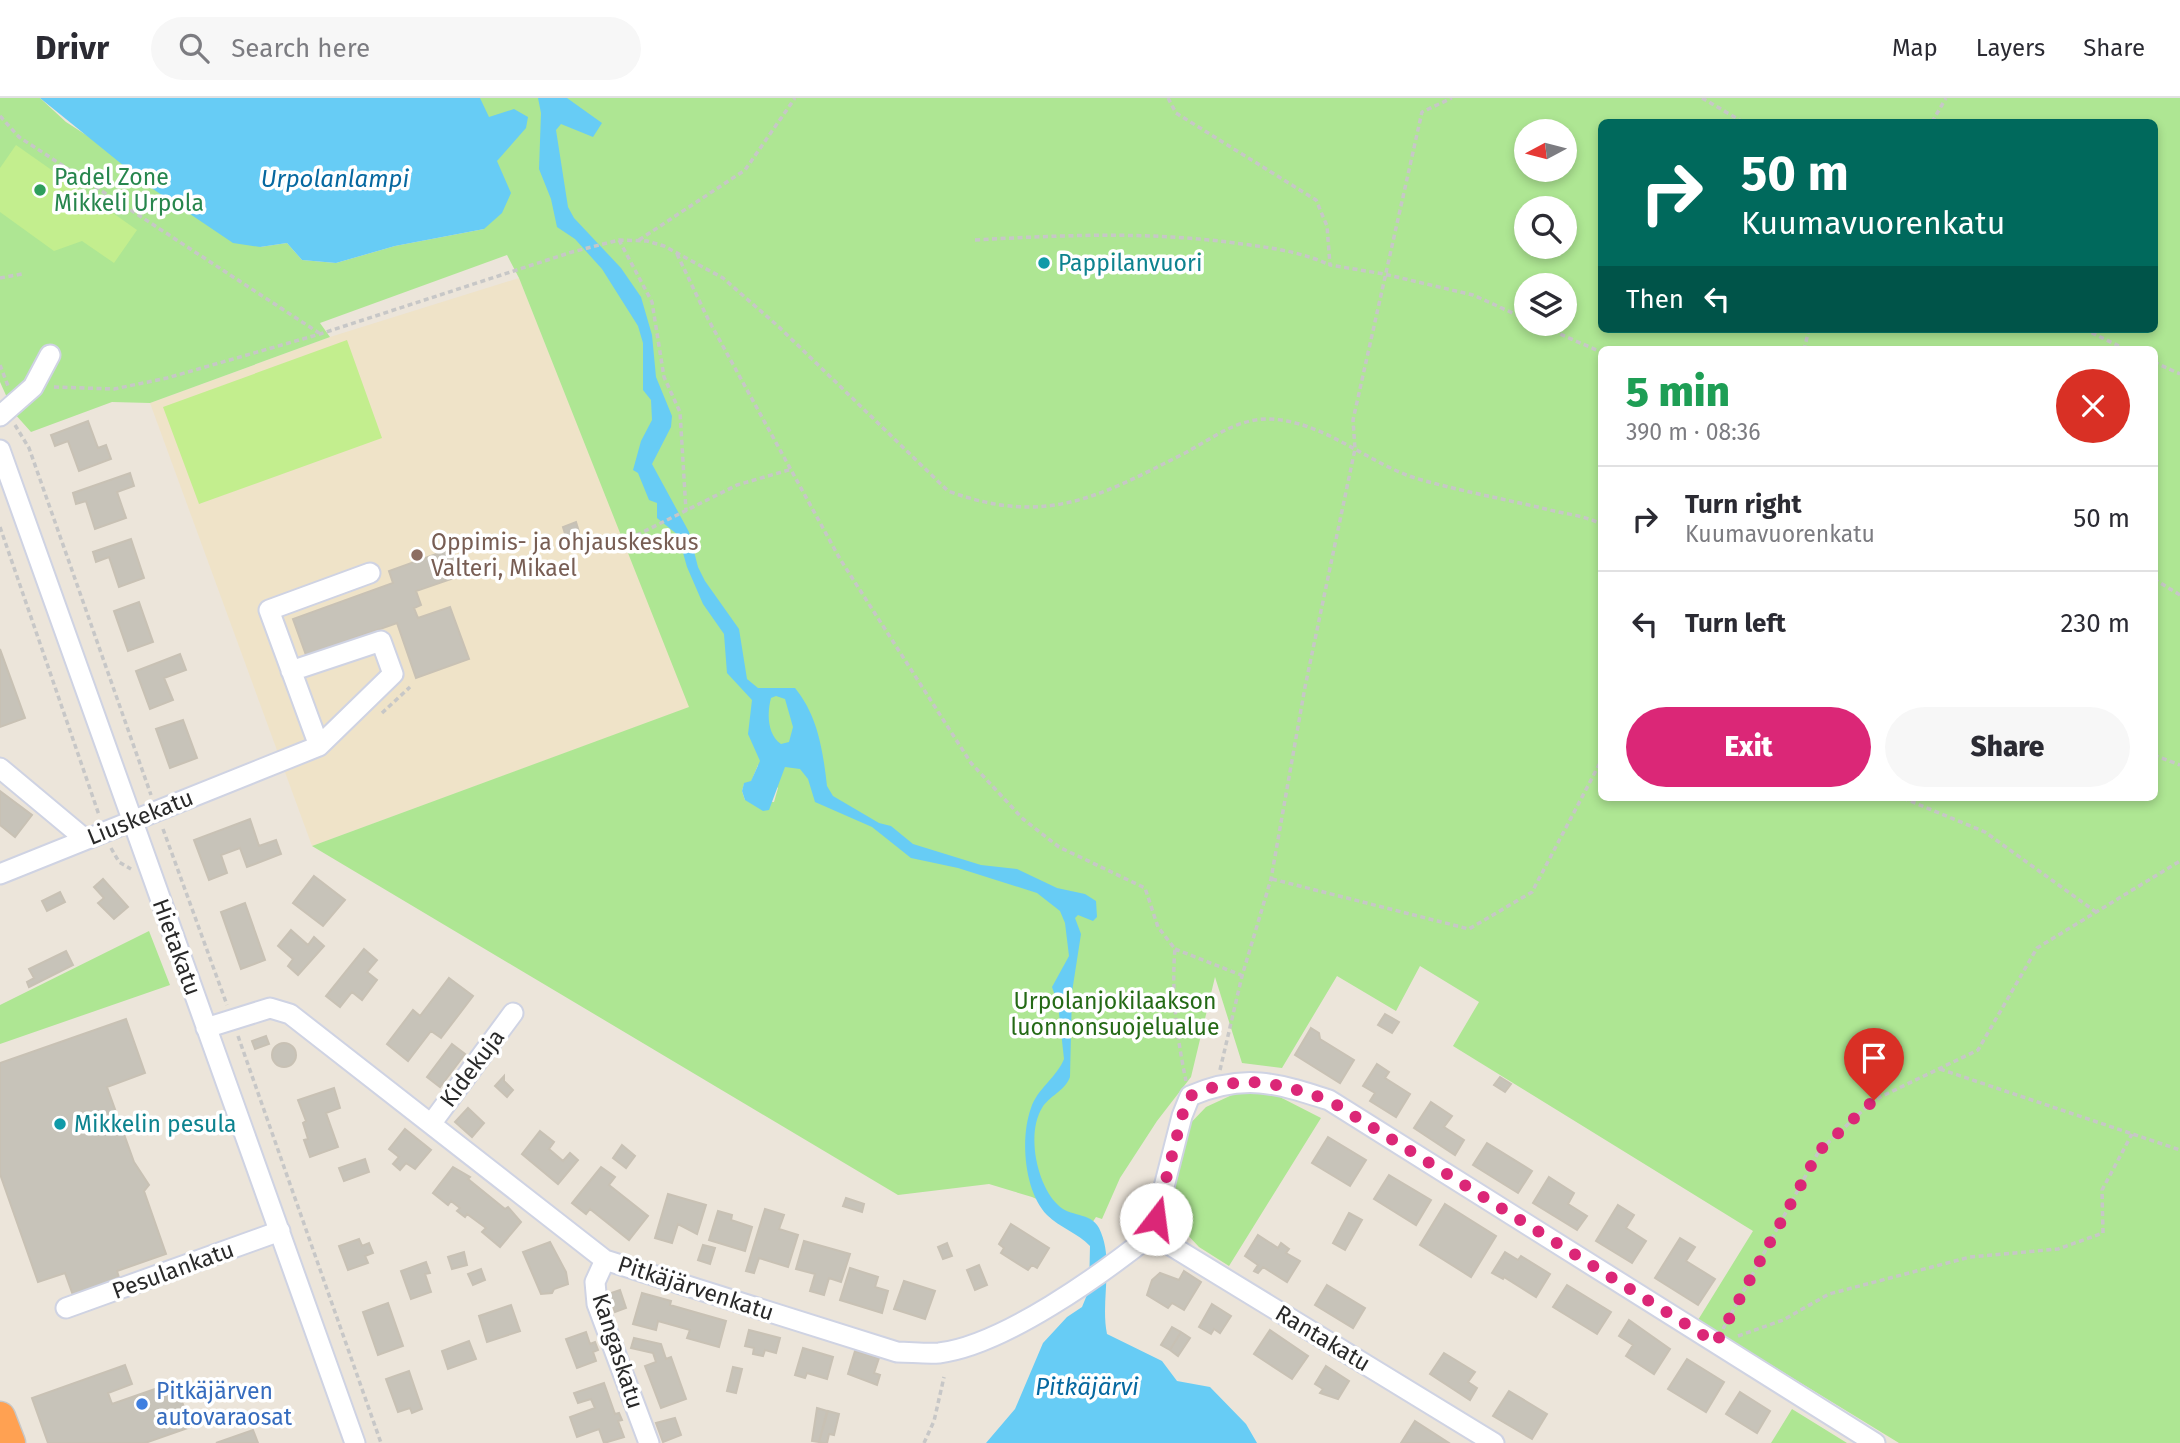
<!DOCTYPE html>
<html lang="en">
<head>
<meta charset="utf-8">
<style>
	body { margin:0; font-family:"Fira Sans",sans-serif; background:#f7f7f7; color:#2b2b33; height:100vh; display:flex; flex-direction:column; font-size:26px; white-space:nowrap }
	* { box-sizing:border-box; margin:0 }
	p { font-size:23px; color:#7c7c81 }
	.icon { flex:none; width:38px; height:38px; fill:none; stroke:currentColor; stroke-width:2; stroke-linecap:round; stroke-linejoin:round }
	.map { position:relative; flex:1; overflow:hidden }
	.drawer { position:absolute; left:1598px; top:248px; width:560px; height:455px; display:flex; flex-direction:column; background:#fff; border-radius:10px; box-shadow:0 4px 10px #0003 }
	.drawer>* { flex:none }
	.hud { position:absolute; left:1598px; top:21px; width:560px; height:214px; border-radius:10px; box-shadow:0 4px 10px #0003; background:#00695c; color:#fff; overflow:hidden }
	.needle { width:46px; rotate:263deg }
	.buttons { position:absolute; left:1514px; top:21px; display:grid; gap:14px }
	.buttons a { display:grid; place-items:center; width:63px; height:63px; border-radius:50%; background:#fff; box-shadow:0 4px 10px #0003; font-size:35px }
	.pin { position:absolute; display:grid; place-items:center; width:60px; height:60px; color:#fff; margin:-72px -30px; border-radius:50% 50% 50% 0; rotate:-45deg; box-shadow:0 0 7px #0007 }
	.pin .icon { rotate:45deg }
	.me { position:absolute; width:77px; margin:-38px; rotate:15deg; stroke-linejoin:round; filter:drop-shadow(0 0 5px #0008) }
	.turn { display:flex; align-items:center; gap:24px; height:147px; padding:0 28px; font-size:32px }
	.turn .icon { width:91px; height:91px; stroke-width:2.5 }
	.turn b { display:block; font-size:49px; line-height:60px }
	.then { display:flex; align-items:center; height:66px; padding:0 28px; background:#0003; gap:14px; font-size:26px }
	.round { display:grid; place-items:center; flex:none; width:74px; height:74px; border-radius:37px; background:#f7f7f7 }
	.overview { display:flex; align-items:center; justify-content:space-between; height:119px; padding:0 28px }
	h1 { font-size:42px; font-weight:800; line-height:52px; color:#1e9e55 }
	.action { display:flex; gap:14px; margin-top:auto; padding:14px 28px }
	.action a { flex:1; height:80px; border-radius:42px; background:#db2777; color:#fff; font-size:28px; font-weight:800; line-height:80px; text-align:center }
	.action a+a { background:#f7f7f7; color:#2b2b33 }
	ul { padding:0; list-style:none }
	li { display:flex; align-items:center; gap:21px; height:105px; padding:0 28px; border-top:2px solid #e1e1e2 }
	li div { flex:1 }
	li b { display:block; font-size:26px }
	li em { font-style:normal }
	header { display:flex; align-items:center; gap:42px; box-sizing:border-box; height:98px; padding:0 35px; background:#fff; border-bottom:2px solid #e1e1e2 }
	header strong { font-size:33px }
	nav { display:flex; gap:38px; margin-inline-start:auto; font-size:24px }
	.search { width:490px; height:63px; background:#f7f7f7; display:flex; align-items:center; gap:18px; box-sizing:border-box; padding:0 24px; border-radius:38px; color:#7c7c81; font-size:26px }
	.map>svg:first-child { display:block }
	.education { fill:#efe3c8 }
	.green { fill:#aee693; fill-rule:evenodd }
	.pitch { fill:#c3ee8e }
	.water { fill:#67ccf5; fill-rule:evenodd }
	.building { fill:#c7c3b9; stroke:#c8c1b4; stroke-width:2 }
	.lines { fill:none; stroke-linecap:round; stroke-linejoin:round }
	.minor-casing { stroke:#cfd3e3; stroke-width:23 }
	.highway-casing { stroke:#c7c7c7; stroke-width:33 }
	.path { stroke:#c7c7c7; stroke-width:3.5; stroke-dasharray:5 3.5; stroke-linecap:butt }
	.minor { stroke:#fff; stroke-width:19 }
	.highway { stroke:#ffa152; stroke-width:30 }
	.route { stroke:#db2777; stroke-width:12; stroke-dasharray:0 21.6 }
	.leisure-dot { fill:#2e9e5b; stroke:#fff; stroke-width:2.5 }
	.culture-dot { fill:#0f9aa8; stroke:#fff; stroke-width:2.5 }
	.education-dot { fill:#8d6e63; stroke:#fff; stroke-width:2.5 }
	.shop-dot { fill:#3f7fe0; stroke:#fff; stroke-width:2.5 }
	.labels { text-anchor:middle; stroke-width:7; stroke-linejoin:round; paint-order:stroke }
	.leisure-label { font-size:23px; fill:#27864d; stroke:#fff; text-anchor:start }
	.culture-label { font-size:23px; fill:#0d838f; stroke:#fff; text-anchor:start }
	.education-label { font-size:23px; fill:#785e54; stroke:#fff; text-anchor:start }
	.street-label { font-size:23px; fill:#292929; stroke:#fff }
	.park-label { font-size:23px; fill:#256a16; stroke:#fff }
	.shop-label { font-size:23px; fill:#366cbe; stroke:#fff; text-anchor:start }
	.water-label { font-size:24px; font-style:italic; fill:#0668a0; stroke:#fff }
</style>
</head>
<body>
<header>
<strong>Drivr</strong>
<div class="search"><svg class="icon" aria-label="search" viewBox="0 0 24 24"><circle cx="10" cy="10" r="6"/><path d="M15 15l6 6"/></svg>Search here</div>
<nav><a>Map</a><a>Layers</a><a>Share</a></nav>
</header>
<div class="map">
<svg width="2180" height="1345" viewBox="0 0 2180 1345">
	<rect width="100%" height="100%" fill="#ece5da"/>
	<path class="education" d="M519,180L690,609L312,748L150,305L330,239Z"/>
	<path class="green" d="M0,0H40L66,24L260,149L287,145L302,162L336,165L395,148L484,131L470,0H2180V1345H1899L1698,1222L1753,1133L1453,948L1479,904L1420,868L1396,913L1337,878L1282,970L1242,965L1215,879L1191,979L1157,1023L1120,1080L1102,1121L1096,1119L1092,1125L1032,1099L989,1086L898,1097L312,748L689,609L519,180L507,157L320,225L330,239L150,305L112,304L31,334L14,315L0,284ZM1601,24H2154V231H1601ZM1526,33H1564V72H1526ZM1526,110H1564V149H1526ZM1526,187H1564V226H1526ZM1601,252H2154V700H1601ZM758,667L778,690L774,704L745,702L742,693L744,686L751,684Z
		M149,833L170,887L0,946V907Z
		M1259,993L1272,995L1321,1020L1229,1168L1199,1149L1181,1130L1168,1101L1182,1034L1206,1009L1232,997Z
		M1792,1311L1847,1345H1771Z"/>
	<path class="pitch" d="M16,47L137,132L114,165L82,143L54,153L0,114V70Z
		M347,242L382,340L199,406L163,309Z"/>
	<path class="water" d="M40,0H480L489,19L514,11L528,19L526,30L497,63L511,95L502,115L484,131L395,148L336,165L302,162L287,145L260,149L233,145L150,89Z
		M538,0H567L602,25L593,39L561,26L556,32L568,109L574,120L621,170L641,199L652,237L656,279L672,318L671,329L652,366L689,434L698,469L705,483L739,531L747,581L758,590H795C818,618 823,653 827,688L833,698L879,725L891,728L913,746L981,767L1017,771L1057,790L1085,796L1096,803L1097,819L1093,823L1078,817L1075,820L1081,836L1072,894L1070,979C1065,993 1049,998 1042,1010C1026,1036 1037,1087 1058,1107C1069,1119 1091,1114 1099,1130C1115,1162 1100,1202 1107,1236L1162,1263L1177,1283L1210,1289L1246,1326L1257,1345H986L1015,1311L1043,1245L1067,1219L1082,1209L1089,1192L1090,1148C1078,1135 1060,1130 1047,1117C1024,1093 1020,1040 1031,1010C1037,991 1057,979 1064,961L1058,906L1052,889L1069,858L1065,825L1060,813L1037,795L958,770L911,760L872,729L815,704L808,681L800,671L785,669L769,712L763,713L745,702L742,693L744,685L751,683L760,663L748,636L752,602L727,575L724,536L703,506L687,469L678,437L657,420V405L649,402L638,375L633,372L641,343L652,322L651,302L643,292V245L638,228L602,171L575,141L557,129L551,101L539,71L541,15ZM776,598L785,601L793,629L789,644L781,646C767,636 767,615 771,600Z"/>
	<path class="building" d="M88,323L98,350L106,347L111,361L79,373L68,343L55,348L51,337Z
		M130,375L134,388L117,394L126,420L95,431L86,403L76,406L73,395Z
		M576,424L579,434L566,439L563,429Z
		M131,441L144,480L119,489L109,459L96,464L93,454Z
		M450,451L460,478L416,493L421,507L414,510L418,520L450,509L469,561L416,580L397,525L306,557L293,521L393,485L389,473Z
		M139,504L153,544L128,553L114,513Z
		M0,551L25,620L0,629Z
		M180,556L186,572L164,580L173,602L150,611L136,573Z
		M183,622L197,660L170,670L156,631Z
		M0,693L32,717L15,739L0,727Z
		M250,721L259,748L276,742L281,756L247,769L240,750L221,757L227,775L209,782L194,742Z
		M314,778L345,802L323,828L293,805Z
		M103,781L128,809L114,821L98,805L104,800L94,789Z
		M60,794L65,804L47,813L42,803Z
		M245,805L265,862L241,871L221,814Z
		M291,832L308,847L314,839L324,848L298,877L288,868L293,861L278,848Z
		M364,851L377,862L367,874L377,882L362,902L352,894L340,909L326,898Z
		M66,853L73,867L29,889L27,884L34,880L29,871Z
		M449,880L473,898L441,940L431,933L408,963L387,946L413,912L420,918Z
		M1385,916L1399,924L1392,935L1378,927Z
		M126,921L145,975L107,989L134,1064L149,1087L144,1093L166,1156L117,1173L120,1183L74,1200L65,1175L38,1184L0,1076V965Z
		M1311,930L1319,935L1320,941L1354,962L1340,985L1295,957Z
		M266,938L269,946L255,951L252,943Z
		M272 957a12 12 0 1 1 24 0a12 12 0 1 1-24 0Z
		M452,946L465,956L440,989L427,979Z
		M1377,966L1389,974L1385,980L1410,996L1396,1019L1370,1003L1375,995L1363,988Z
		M504,978V983L513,992L507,999L495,988Z
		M1500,979L1511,986L1505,994L1494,987Z
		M334,990L340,1010L326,1015L338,1049L310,1059L304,1042L308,1041L303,1025L306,1023L298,1002Z
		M1431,1004L1452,1018L1444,1029L1464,1042L1455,1057L1414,1030Z
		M468,1010L484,1025L472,1039L455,1024Z
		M405,1031L431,1052L415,1071L406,1065L400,1072L393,1066L399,1059L389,1051Z
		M540,1033L554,1044L549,1051L563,1063L570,1055L578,1062L558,1086L522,1056Z
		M1328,1039L1366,1062L1350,1088L1312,1065Z
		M1487,1045L1532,1073L1518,1095L1473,1067Z
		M622,1047L635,1058L626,1070L613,1060Z
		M365,1061L369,1074L344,1083L339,1070Z
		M453,1069L470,1079L468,1081L505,1111L508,1109L521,1124L500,1149L482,1134L486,1130L467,1116L465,1119L457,1113L460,1110L451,1103L448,1107L433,1095Z
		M601,1069L615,1079L609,1087L648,1118L629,1142L590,1111L586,1116L572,1105Z
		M1389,1077L1431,1102L1416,1127L1374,1101Z
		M1549,1079L1574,1095L1568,1106L1587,1118L1577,1132L1533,1105Z
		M668,1096L706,1107L697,1136L678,1126L672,1145L655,1140Z
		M846,1100L864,1106L862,1114L843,1108Z
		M1445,1106L1496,1138L1471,1179L1420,1147Z
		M1618,1107L1634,1117L1626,1130L1646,1143L1632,1165L1596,1143Z
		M765,1111L784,1117L779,1131L798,1137L788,1169L759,1160L754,1175L746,1173Z
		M718,1113L732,1117L731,1122L752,1129L745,1153L709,1142Z
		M1349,1115L1362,1122L1345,1152L1333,1145Z
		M1011,1126L1049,1150L1037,1170L1032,1167L1028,1172L1001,1155L1004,1150L999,1146Z
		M1258,1137L1278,1150L1281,1145L1289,1151L1286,1155L1300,1163L1287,1184L1263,1169L1258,1175L1254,1173L1258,1167L1245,1158Z
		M1680,1140L1695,1149L1686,1163L1715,1181L1698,1207L1655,1180Z
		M359,1141L362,1148L369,1145L373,1155L365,1158L368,1165L348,1172L339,1148Z
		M804,1143L850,1156L841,1184L829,1180L824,1197L810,1193L815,1176L796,1171Z
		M550,1144L566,1174L568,1186L554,1191L552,1195L541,1196L523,1154Z
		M947,1145L952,1158L943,1161L938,1149Z
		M703,1147L715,1150L710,1166L698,1162Z
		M464,1154L467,1167L452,1171L448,1159Z
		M1505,1154L1518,1162L1521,1158L1550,1176L1536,1199L1504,1179L1503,1181L1492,1175Z
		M426,1164L430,1175L425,1176L431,1194L411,1201L401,1173Z
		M979,1167L987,1187L975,1192L967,1172Z
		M850,1170L878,1179L875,1189L888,1193L882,1215L840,1202Z
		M481,1171L485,1182L473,1187L468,1176Z
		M1184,1173L1201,1184L1184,1212L1172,1205L1168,1210L1147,1197L1152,1182L1160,1175L1179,1182Z
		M904,1183L935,1193L925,1221L894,1211Z
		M1327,1187L1365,1210L1353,1230L1315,1207Z
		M1567,1187L1611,1214L1597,1236L1553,1209Z
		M620,1192L626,1210L615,1214L608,1196Z
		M642,1195L671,1203L670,1207L726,1223L719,1249L687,1240L690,1232L658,1223L656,1232L633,1226Z
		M388,1205L403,1248L378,1257L363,1214Z
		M1212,1206L1231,1218L1220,1235L1214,1231L1211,1236L1199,1229Z
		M511,1207L520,1233L487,1244L479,1218Z
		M1629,1222L1670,1251L1654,1276L1626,1258L1633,1247L1619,1238Z
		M1172,1229L1181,1234L1170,1252L1161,1247Z
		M749,1232L780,1240L776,1255L765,1252L763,1258L753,1256L754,1250L745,1248Z
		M1270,1232L1308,1258L1292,1281L1254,1256Z
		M586,1234L590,1246L595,1244L598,1252L593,1254L596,1263L577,1270L566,1241Z
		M1181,1234L1190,1240L1178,1258L1170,1252Z
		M634,1240L661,1246L666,1261L671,1259L686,1301L661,1310L645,1268L656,1264L653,1255L631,1250Z
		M469,1243L476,1261L448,1271L442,1253Z
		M803,1250L833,1259L827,1281L807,1275L805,1280L795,1277Z
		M855,1253L879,1260L874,1275L880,1277L877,1287L848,1276Z
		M1444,1255L1475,1274L1468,1284L1477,1290L1470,1302L1430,1276Z
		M1687,1261L1724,1284L1706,1314L1668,1291Z
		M125,1267L132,1286L108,1295L112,1306L175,1284L191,1329L145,1345H48L32,1300Z
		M1326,1268L1349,1283L1338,1301L1320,1295L1323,1291L1315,1286Z
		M733,1269L742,1271L736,1295L727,1293Z
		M409,1273L422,1311L412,1315L410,1310L398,1314L386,1281Z
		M604,1285L615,1316L619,1315L622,1322L618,1323L624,1339L604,1345L599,1331L577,1339L570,1319L595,1310L591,1301L578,1305L574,1295Z
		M1509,1293L1547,1316L1532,1341L1493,1318Z
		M1740,1294L1770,1313L1757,1335L1726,1316Z
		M817,1310L827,1313L819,1344L812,1343Z
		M828,1313L839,1316L834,1337L829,1336L827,1345H822L819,1344Z
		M675,1320L681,1337L663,1344L656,1325Z
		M1415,1323L1449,1345H1401Z
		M253,1332L258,1345H216Z"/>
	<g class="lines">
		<defs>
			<path id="minor" d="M0,318L33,289L50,257
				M0,352L355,1345
				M319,648L269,512L370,475
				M0,670L85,741
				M0,776L319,648L393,576L381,543L291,573
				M206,930L270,910L290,916L605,1162L897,1254C910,1254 926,1256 939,1255C1004,1247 1102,1176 1152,1136
				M431,1026L513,915
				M1152,1136L1182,1018L1190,998C1244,975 1276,985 1329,1002L1875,1345
				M1152,1136L1494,1345
				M605,1162L595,1184L597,1206L649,1345
				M66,1210L280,1133"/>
			<path id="highway" d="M0,1319L10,1345"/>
		</defs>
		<use href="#minor" class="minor-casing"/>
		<use href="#highway" class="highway-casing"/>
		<path class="path" d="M1168,0L1176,15L1316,102L1327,128L1330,167L1384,176L1473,197L1526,221
			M1702,0L1743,24
			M0,18L19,39L319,235
			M1932,24L1946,0
			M619,142L652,204L664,279L680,314L686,413
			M639,142L745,72L795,0
			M975,142C1065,137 1153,133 1242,146C1274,150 1301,154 1330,167
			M677,156L708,221L840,461L971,665L1023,721L1059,749L1145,790L1158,829L1175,851C1171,895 1177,940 1186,983
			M0,180L22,176
			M1537,226L1601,254
			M2084,231L2127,252
			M1804,252L1809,231
			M2154,264L2180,276
			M0,267L8,288
			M54,289L114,291L167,280L320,236L572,154L619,142L647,143L664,148L723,180L779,229L948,393C1046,429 1098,399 1185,355C1211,341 1236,321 1268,321C1322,322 1366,364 1415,380C1459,393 1505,401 1550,412C1566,416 1586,418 1601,426
			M15,327L29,350L151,697
			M0,429L99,717
			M629,441L737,387L792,371
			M2154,481L2180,497
			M382,615L410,589
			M2154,657L2180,667
			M1903,700L1985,734L2096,814
			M163,731L227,907
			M111,750L119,764L131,771
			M1272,781L1469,831L1532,794L1601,663
			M1175,851L1241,877
			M238,938L381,1345
			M1940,971L2180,1052
			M1220,972L1242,878L1271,781L1305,589L1355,351L1353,322L1422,14L1452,0
			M1723,1231L1819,1053L1874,1002L1978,952L2037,850L2180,763
			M1738,1238L1783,1222L1829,1196L1970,1159L2058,1151L2103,1135L2102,1092L2132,1036
			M924,1345L934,1323L944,1279"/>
		<use href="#minor" class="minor"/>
		<use href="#highway" class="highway"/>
	</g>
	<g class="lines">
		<path class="route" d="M1156,1121L1182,1018L1190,998C1244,974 1276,985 1329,1002L1716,1245L1819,1053L1874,1002"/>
	</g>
	<circle class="leisure-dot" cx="40" cy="92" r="7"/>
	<g class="culture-dot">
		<circle cx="1044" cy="165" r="7"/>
		<circle cx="60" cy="1026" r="7"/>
	</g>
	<circle class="education-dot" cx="417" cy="457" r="7"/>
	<circle class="shop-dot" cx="142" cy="1306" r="7"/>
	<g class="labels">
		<g class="leisure-label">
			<text x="54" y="87">Padel Zone<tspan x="54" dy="26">Mikkeli Urpola</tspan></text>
		</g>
		<g class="culture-label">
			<text x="1058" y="173">Pappilanvuori</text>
			<text x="74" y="1034">Mikkelin pesula</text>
		</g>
		<g class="education-label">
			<text x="431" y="452">Oppimis- ja ohjauskeskus<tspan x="431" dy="26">Valteri, Mikael</tspan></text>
		</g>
		<g class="street-label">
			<text transform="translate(140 719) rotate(-22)" y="8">Liuskekatu</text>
			<text transform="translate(177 849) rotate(70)" y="8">Hietakatu</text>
			<text transform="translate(472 970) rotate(-53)" y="8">Kidekuja</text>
			<text transform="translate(173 1172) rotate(-20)" y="8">Pesulankatu</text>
			<text transform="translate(696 1190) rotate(18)" y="8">Pitkäjärvenkatu</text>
			<text transform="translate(1323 1240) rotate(31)" y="8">Rantakatu</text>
			<text transform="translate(618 1253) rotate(72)" y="8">Kangaskatu</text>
		</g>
		<g class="park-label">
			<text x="1115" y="911">Urpolanjokilaakson<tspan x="1115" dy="26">luonnonsuojelualue</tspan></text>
		</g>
		<g class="shop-label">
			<text x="156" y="1301">Pitkäjärven<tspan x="156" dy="26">autovaraosat</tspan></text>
		</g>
		<g class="water-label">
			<text x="335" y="89">Urpolanlampi</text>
			<text x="1087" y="1297">Pitkäjärvi</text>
		</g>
	</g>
</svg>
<div class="buttons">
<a><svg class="needle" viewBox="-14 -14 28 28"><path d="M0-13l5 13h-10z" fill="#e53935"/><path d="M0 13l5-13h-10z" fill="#7c7c81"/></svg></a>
<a><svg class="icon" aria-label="search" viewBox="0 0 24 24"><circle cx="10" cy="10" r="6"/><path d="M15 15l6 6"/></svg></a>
<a><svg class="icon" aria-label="layers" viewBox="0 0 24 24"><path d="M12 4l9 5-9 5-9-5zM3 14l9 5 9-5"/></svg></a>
</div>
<div class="pin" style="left:1874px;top:1002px;background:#d93025"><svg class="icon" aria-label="arrive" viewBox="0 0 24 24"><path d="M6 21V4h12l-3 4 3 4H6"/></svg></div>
<svg class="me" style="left:1156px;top:1121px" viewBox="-20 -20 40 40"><circle r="19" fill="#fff"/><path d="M0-13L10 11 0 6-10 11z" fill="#db2777"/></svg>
<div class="hud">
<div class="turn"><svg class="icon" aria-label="right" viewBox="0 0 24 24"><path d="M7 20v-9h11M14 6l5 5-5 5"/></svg><div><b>50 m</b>Kuumavuorenkatu</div></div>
<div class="then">Then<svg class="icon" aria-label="left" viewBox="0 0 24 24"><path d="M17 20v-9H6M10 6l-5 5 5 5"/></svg></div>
</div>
<section class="drawer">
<div class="overview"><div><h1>5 min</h1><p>390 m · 08:36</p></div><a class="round" style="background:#d93025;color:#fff"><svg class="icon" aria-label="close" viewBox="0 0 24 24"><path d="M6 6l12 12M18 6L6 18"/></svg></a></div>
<ul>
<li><svg class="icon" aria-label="right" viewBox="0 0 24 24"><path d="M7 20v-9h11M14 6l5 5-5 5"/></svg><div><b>Turn right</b><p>Kuumavuorenkatu</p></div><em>50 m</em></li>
<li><svg class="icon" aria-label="left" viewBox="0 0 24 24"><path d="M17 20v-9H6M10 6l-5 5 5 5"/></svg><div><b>Turn left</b></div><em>230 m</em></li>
</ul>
<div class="action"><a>Exit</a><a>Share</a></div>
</section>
</div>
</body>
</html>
